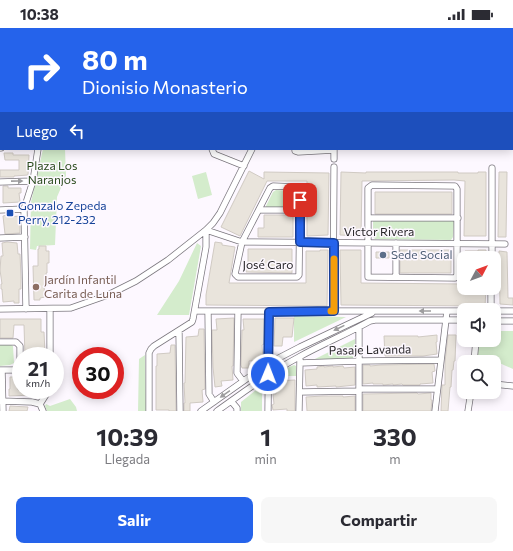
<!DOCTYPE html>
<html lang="es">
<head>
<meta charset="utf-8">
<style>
	body { margin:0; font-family:Commissioner,sans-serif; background:#f7f7f7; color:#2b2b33; height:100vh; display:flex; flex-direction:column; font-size:15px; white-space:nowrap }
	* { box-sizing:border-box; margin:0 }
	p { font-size:13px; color:#7c7c81 }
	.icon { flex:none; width:22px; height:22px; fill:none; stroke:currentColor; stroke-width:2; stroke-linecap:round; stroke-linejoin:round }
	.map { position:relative; height:383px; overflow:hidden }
	.panel { display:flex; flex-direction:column; background:#fff; flex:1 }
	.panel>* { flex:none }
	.hud { position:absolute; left:0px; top:0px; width:513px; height:122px; box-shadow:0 2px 10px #0003; background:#2563eb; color:#fff; overflow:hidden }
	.needle { width:26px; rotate:49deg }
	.buttons { position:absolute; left:457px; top:223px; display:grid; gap:8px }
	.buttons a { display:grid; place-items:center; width:44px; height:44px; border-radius:8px; background:#fff; box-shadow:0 2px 10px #0003; font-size:20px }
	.speed { position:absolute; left:12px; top:319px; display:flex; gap:8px; font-size:20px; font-weight:700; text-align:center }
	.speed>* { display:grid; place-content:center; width:52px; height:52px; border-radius:50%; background:#fff; box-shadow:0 2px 10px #0003; line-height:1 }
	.speed small { font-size:10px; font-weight:400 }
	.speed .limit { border:6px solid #d22; background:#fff; color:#111 }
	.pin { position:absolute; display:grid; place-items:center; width:34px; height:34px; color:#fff; margin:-17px; border-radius:8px; box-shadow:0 2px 6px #0006 }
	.me { position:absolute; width:44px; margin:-22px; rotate:1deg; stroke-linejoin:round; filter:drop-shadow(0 0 3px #0008) }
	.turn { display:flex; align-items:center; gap:14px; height:84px; padding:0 16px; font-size:18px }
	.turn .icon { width:52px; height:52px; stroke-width:2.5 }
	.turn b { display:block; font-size:28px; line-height:34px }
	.then { display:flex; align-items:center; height:38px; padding:0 16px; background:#0003; gap:8px; font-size:15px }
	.eta { display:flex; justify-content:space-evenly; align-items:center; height:68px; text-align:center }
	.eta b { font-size:24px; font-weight:700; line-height:28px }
	.action { display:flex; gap:8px; margin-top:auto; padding:8px 16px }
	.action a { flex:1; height:46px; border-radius:8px; background:#2563eb; color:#fff; font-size:16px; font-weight:700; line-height:46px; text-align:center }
	.action a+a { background:#f7f7f7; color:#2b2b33 }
	.status { display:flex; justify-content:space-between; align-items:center; height:28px; padding:0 20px; background:#fff; direction:ltr }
	.status svg { height:11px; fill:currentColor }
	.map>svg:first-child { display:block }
	.green { fill:#d4eccc }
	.building { fill:#e9e4dc; stroke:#d0cac3 }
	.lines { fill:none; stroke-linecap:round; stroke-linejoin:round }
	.minor-casing { stroke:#7b777e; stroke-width:7 }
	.minor { stroke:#fff; stroke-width:5.5 }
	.oneway { fill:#9e9d9f }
	.route-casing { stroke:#184099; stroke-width:10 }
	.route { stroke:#2563eb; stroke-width:7 }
	.slow { stroke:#f59e0b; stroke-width:7 }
	.transit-dot { fill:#1a4fb4; stroke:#fdf8ff; stroke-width:1.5 }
	.service-dot { fill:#5c6f8a; stroke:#fdf8ff; stroke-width:1.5 }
	.education-dot { fill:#8d6e63; stroke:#fdf8ff; stroke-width:1.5 }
	.labels { text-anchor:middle; stroke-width:3; stroke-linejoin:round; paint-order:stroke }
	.park-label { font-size:12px; fill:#2a4b1d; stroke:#fdf8ff }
	.transit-label { font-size:12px; fill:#164399; stroke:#fdf8ff; text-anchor:start }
	.street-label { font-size:12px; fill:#282629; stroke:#fdf8ff }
	.service-label { font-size:12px; fill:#4e5e75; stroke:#fdf8ff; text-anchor:start }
	.education-label { font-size:12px; fill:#785e54; stroke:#fdf8ff; text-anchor:start }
</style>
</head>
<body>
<div class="status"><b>10:38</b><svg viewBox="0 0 49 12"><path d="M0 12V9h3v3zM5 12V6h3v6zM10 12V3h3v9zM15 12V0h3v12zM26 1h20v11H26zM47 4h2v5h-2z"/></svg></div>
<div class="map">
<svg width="513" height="383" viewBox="0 0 513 383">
	<rect width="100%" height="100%" fill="#fdf8ff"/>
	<path class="green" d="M43,121H65L66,148L57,169L55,217L37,218L36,222L30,221L31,174Z
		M206,144L212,167L198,171L192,148Z
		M276,162L293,163L295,165V180H265L273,164Z
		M373,193H454L453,209L451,212L375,211L373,209Z
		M197,215L201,218L189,287H157L179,253Z
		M294,288L346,289L294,314Z
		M494,303H513V341L486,329L477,330L480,312H494Z
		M355,311V330L313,332Z
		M0,317H11L13,318L14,335L10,337L0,338Z
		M145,327L146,383H138L139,331Z
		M294,337L296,338V348H284L285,341Z
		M256,362L262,365V383H241V374Z
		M70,371L76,379L77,383H47L45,378L46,376L50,378Z"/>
	<path class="building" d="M4,125H13V127H29L28,147L14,148V149H0V142H19V132H5Z
		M249,143L264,151V144L329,145L328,207L307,208V153H267L240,208L221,199Z
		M341,144L366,145V144H458V145H478V144H486V208H464L465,153L454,152L362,153L361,208L340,207Z
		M499,144H507L506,209H498Z
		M3,158H8V160H21V165H19L20,174L3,175Z
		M375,164H452V186H375Z
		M8,187V189L20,188V205L5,206L3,188Z
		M264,187H293V209H258V200H264Z
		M7,214L17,215L18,226H20L21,250V261H19V275H14V273L3,274L2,261H1V256H2L0,242L1,228H3L2,215Z
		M215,214L222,215V217L235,219L229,255H306V223H320V222H328L327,278L206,277V267Z
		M39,218H46V223H49V235H47V245H46L47,258H44L45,269L40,270V272H34L33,238H38V221H39Z
		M248,221H292V245L246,244V235H248Z
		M340,222H361V255L464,256V260L486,261L485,278L341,277Z
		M400,222H451V245H400Z
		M478,222H486V230H478V227H465V223H478Z
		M499,223L507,224L508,270H513V277L500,276Z
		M376,224H389V230H376Z
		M234,290L233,338H232L233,352L221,353L222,358L215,359L213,339L212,302H217L216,291Z
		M275,290H294L292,309H283L282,318H274Z
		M0,291H41V304H44L45,325H31V328H25L24,297H14L13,310H0Z
		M243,291H264V316L262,317L263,332L249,333V340H242L241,337L242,302H244Z
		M199,301H204L205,361L202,362L203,374L190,375V383H184V375H185L184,355H185L186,309L198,308Z
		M437,307V314H436L437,326L423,328H385L384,308H418V309Z
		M448,307H456L455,333H454L453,342H452L451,359H450L448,383H441L442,357H445V334Z
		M171,317H175L176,383H169V382H156V338H157V326L170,325Z
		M434,336L435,343L432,344L433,355L420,356V357H403L402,356L393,357V356L383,357V356H373V355L363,356V337H370V338L381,337Z
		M324,338V339L333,338V339L343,338L344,340L355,339V357L336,359V358L317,359V357L306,358L305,342L317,341V339Z
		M10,349H17L18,362H40V368H34V367L9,368V361H10Z
		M295,352V383H287V381L273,382L272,377L274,376L273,366H276L275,353Z
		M417,365L418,366L431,365V372H432L431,383H363V366Z
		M323,368H343V369L355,368V383H307L306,369Z
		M10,378L28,379L27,383H9Z"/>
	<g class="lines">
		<defs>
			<path id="minor" d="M33,0V1
				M297,1V0
				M0,39V49
				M0,83H1
				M0,120H1
				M212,121L214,126L244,138
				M295,121V123L298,124L334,122
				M334,131V121
				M0,154L33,153
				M372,157L455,158L457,161V247L455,250L368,249V160Z
				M273,158L296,159L300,161L299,247L297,249H238L235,246L242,214L270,160Z
				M0,182L24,181
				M259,182H299
				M368,190H458
				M0,210L25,209
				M492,230V140
				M396,249V215
				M0,281L71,280L108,267L136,253L168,232L206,202L213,195L220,185L252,121
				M26,281L24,181L33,153L38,121
				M50,281V328
				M491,282V260
				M195,283H464
				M208,283L209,366L214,374
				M238,283L237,345L243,353
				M333,283L334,139
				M494,283H513
				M494,293H513
				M179,303L180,383
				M0,314H16L20,318V337L16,342H0
				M474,334L476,312
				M300,335L359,333L441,332
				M2,342L3,383
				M494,356L513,358
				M359,361H437
				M300,364L359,363
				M1,373L32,374L40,376
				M231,373L237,380V383
				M40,376L49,362
				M40,376L43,383
				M149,383V325L151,321L154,318L192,294L193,291L206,219V202L242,214L505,216
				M201,383L269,335L300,319L372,285
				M217,383C244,364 270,344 299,329C322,316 347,306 370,293L375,292H464
				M268,383L269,284
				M299,383L300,332
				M359,383V300
				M435,383L447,283
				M468,383L471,364"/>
		</defs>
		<use href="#minor" class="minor-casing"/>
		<use href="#minor" class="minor"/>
	</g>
	<defs><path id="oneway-solid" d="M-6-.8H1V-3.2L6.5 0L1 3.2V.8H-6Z"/></defs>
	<g class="oneway">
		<use href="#oneway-solid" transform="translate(17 153) rotate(-1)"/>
		<use href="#oneway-solid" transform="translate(425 283) rotate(180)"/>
		<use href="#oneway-solid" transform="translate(339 300) rotate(154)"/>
		<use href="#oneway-solid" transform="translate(225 366) rotate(145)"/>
	</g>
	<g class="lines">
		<defs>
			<path id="route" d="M268,346L269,284L334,283V215L300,214V172"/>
		</defs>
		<use href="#route" class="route-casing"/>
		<use href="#route" class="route"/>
		<path class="slow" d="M331,283H334V231"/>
	</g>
	<rect class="transit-dot" x="6" y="181" width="8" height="8" rx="2"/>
	<circle class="service-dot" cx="383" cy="227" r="4"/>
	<circle class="education-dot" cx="36" cy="259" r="4"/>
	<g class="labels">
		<g class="park-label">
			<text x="52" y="142">Plaza Los<tspan x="52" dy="14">Naranjos</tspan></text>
		</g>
		<g class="transit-label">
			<text x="18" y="182">Gonzalo Zepeda<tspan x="18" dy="14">Perry, 212-232</tspan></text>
		</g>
		<g class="street-label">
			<text x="379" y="208">Victor Rivera</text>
			<text x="268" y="241">José Caro</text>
			<text transform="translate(370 322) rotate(-1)" y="4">Pasaje Lavanda</text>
		</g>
		<g class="service-label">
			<text x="391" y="231">Sede Social</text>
		</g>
		<g class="education-label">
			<text x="44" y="256">Jardín Infantil<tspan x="44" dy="14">Carita de Luna</tspan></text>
		</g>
	</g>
</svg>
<div class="buttons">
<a><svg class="needle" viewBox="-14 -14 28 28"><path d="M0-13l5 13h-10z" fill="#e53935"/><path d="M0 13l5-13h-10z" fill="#7c7c81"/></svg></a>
<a><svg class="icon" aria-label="sound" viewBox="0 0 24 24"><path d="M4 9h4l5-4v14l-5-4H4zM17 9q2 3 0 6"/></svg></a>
<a><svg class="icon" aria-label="search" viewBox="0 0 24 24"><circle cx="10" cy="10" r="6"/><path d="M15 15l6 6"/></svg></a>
</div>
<div class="speed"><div>21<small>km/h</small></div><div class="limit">30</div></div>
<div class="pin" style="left:300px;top:172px;background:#d93025"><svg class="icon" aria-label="arrive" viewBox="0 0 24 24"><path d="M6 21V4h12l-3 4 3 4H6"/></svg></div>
<svg class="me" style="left:268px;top:346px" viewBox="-20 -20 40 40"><circle r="17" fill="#2563eb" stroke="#fff" stroke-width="3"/><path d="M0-11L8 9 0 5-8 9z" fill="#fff"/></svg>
<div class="hud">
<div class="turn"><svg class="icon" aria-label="right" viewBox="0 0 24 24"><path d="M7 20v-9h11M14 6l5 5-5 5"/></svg><div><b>80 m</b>Dionisio Monasterio</div></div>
<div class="then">Luego<svg class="icon" aria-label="left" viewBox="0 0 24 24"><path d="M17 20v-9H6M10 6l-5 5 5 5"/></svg></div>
</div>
</div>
<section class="panel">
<div class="eta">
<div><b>10:39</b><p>Llegada</p></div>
<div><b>1</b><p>min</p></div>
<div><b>330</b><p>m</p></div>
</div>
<div class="action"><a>Salir</a><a>Compartir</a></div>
</section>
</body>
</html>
